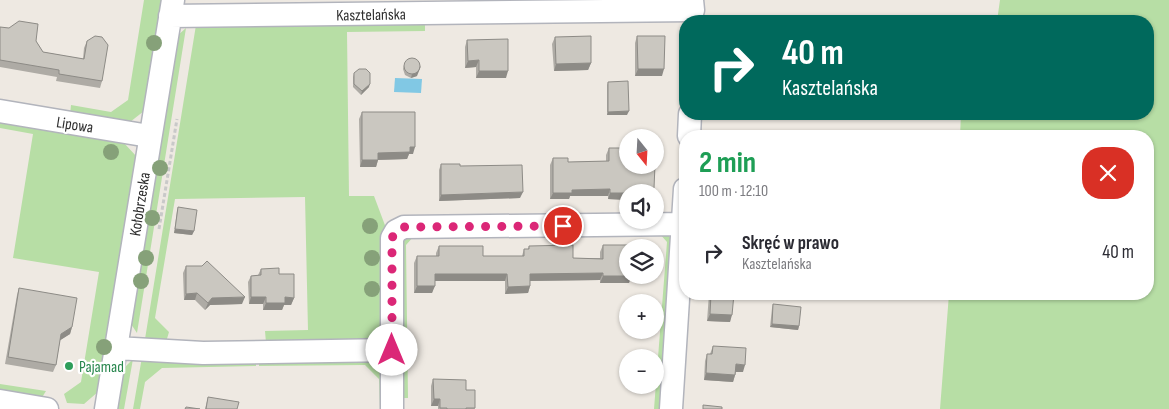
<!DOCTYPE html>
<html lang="pl">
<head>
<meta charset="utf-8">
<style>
	body { margin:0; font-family:"Sofia Sans Condensed",sans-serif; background:#f2f2f3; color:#2b2b33; height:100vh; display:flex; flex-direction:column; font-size:19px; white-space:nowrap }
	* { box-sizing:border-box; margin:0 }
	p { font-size:16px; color:#7c7c81 }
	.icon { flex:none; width:28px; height:28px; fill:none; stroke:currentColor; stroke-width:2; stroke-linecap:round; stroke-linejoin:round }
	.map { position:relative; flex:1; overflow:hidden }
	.panel { position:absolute; left:679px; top:130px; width:475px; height:170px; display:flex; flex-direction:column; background:#fff; border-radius:20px; box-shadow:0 1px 4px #0004 }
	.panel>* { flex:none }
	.hud { position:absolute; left:679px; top:15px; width:475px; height:105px; border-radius:20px; box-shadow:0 1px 4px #0004; background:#00695c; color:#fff; overflow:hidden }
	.needle { width:32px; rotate:162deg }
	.controls { position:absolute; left:619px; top:129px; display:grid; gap:10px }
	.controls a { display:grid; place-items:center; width:45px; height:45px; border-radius:50%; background:#fff; box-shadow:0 1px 4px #0004; font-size:25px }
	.pin { position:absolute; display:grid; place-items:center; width:42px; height:42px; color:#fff; margin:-21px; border:2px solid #fff; border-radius:50%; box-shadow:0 1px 5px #0007 }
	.me { position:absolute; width:55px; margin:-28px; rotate:0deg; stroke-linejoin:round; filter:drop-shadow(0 0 4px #0008) }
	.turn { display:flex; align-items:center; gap:18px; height:105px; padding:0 20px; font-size:22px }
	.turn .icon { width:65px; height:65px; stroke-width:2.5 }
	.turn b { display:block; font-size:35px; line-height:42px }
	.round { display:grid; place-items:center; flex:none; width:52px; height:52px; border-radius:20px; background:#f2f2f3 }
	.headline { display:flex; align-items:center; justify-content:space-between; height:85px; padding:0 20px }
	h1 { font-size:30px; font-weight:700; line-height:38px; color:#1e9e55 }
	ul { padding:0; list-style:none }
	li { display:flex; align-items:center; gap:15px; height:75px; padding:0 20px }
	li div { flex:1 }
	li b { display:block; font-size:19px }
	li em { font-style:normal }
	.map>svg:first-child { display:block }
	.green { fill:#b7dea5 }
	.water { fill:#81c8e4 }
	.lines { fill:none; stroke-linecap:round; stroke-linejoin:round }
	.minor-casing { stroke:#b2b4bc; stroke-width:25 }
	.path { stroke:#c9c9c9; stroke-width:3; stroke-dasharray:4 2.5; stroke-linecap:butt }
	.minor { stroke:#fff; stroke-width:22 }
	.tree { fill:#86a179 }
	.wall { fill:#aeaba5 }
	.shaded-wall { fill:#8d8b86 }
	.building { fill:#cac7c0; stroke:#8d8b86 }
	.route { stroke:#db2777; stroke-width:9; stroke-dasharray:0 16.2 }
	.leisure-dot { fill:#2e9e5b; stroke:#fff; stroke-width:2 }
	.labels { text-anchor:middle; stroke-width:4.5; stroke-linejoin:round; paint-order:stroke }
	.street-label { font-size:16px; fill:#2e2e2e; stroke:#fff }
	.leisure-label { font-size:16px; fill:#27864d; stroke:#fff; text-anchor:start }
</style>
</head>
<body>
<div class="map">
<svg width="1169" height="409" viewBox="0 0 1169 409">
	<rect width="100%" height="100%" fill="#eee9e2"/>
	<path class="green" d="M144,0H164L144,111L130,122L70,115L71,105L111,112L128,100Z
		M1000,0H1169V409H940L949,294H1148V136H960L961,114H1148V21H997Z
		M425,24V31L347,32L349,196H374L386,228L383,327L376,337L369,341L266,343L265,331L308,330L305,197L175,199L155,318L169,332L166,342L145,339L196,25L470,24Z
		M186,28L137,333L131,324L177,36Z
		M0,121L124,143L137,157L99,391L84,404L67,403L64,394L81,382L99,272L13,258L33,134L0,128Z
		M659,233H667L673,242L664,409H654L667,242Z
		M414,236L406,245L408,398H402L403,241L407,237Z
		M142,357L256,360V366L162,368L145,382L140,409H133Z
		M133,359L124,409H115L124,368Z
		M259,360H367L384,373L385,409H380L379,379L365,365L259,366Z
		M0,384L46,391L41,399L0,392Z"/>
	<path class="water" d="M395,78L422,79L421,93L394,92Z"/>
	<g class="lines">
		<defs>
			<path id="minor" d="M170,16L693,10L692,0
				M0,111L149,136
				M689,136L690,114
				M116,348L203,353L392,350
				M0,401L47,409
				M106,409L173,0
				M392,409V238L396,231L404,227L682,224
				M671,409L685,189"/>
		</defs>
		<use href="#minor" class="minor-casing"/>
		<path class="path" d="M159,229L177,119"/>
		<use href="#minor" class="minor"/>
	</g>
	<g class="tree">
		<circle cx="154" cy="43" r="8"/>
		<circle cx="111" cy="152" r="8"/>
		<circle cx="160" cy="168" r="8"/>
		<circle cx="152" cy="218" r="8"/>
		<circle cx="370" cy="226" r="8"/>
		<circle cx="146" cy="258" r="8"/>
		<circle cx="372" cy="258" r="8"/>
		<circle cx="141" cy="281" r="8"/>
		<circle cx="372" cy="289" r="8"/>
		<circle cx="104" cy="347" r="8"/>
	</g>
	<path class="wall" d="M0,27L36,41L43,52L83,59L84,48L87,41L102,81L100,88L56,81L57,77L0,67Z
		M637,36L662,76H635V43Z
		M555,37L591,63L588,70L554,71L552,44Z
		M467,40L506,78H476V67L465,68V47Z
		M404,65L417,76L411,78L405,75L403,69Z
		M354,73L369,87L361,95L353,87V77Z
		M608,82L627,115H607V85Z
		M362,112L413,154H409L407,159L378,160L376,167H360L359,119Z
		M609,148L628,192V200L608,199V196H570L569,199H550V165L553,158L568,162L606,161V155Z
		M441,164L460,166L520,198L439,201V170Z
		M178,207L194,231L192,235L174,233L177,211Z
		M603,245L631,276L629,283H600V280L530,281V286L528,293L505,294V281H435L432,293H414V263L417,256H436V253L439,246L483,256H522L524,249H528L529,246L573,258H600V252Z
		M186,266L242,304L210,305L205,310L195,300H184L183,273Z
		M261,269L279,274L294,298L291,305H284L282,310H263V304H249L248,282L251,276L258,275Z
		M19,288L72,327L70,334L60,340L56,365L53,372L5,364L17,295Z
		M709,294H734L730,322L707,321Z
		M773,304L799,326L798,330L770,327L772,308Z
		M713,346L743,372H736L733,382L704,380L705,361L707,354H710Z
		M433,379L466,390L475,409H438V406H431V386Z
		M208,397L237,409H205Z"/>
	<path class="shaded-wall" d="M479,60L476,67L465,68L468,61Z
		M591,63L588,70L554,71L556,64Z
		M421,66L417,76L411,78L412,74Z
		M638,69H664L662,76H635Z
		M479,71H508L506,78H476Z
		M370,84L369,87L361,95L362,91Z
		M629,111L627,115H607L608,112Z
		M410,147H415L413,154H409L407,159L375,160L378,153Z
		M362,160H378L376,167H360Z
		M641,188H654L653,192H640Z
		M610,189L608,196H570L569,199H550L553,193L572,190Z
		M523,192L520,198L439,201L441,195Z
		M610,193H628V200L608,199Z
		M175,229L194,231L192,235L174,233Z
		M603,273L600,280L528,281L530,274Z
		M435,274H507L505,281H432Z
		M603,276H631L629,283H600Z
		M417,286H435L432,293H414Z
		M530,286L528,293L505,294L508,287Z
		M197,293L195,300H184L186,294Z
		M245,297L242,304L210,305L205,310L208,303L212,298Z
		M251,297H266L263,304H249Z
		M285,297L294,298L291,305H284L282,310H263L266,303Z
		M710,314L732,315L730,322L707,321Z
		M772,324L799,326L798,330L770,327Z
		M72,327L70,334L59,341L61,334Z
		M736,364L745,365L743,372H733Z
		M706,373L735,375L733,382L704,380Z
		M434,399H440L438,406H431Z"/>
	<path class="building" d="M19,21L38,24L36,41L43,52L84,59L87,41L95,36L102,37L108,45L102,81L59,74V70L0,60V27L9,28Z
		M591,36V63L556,64L555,37Z
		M637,36H665L664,69H638Z
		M508,39V71H479V60L468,61L467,40Z
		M404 66a8 8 0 1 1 16 0a8 8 0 1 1-16 0Z
		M359,69H366L370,73V84L362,91L354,84V73Z
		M628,81L629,111L608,112V82Z
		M362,112H415V147H410V152L378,153V160H362Z
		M609,148H628V165H655L654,188H641V192L628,193H610V189L572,190V193H553V158H568V162L609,161Z
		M441,164H460V166L522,165L523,192L441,195Z
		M178,207L197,210L194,231L175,229Z
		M573,245V258L603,259V245H631V248H628V275H631V276H603V273L530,274V286L508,287L507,274H435V286H417V256H439V246H483V256H524V249H529V246Z
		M207,261L245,297L212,298L208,303L197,293L186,294V266H202Z
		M279,268V274H294V298L285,297V303H266V297H251V276L261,275V269Z
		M19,288L77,298L72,327L61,334L56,365L8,357Z
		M711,294H734L732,315L710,314Z
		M773,304L801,307L799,326L772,324Z
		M713,346L746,348L745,365L736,364L735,375L706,373L707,354H712Z
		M433,379L466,380V390H475V408H466V409H447V408H440V399H434Z
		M208,397L239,402L237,409H206Z
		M703,405L722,407V409H703Z
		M186,407L200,409H185Z"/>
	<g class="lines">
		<path class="route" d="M392,350V238L396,231L404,227L563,226"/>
	</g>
	<circle class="leisure-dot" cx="69" cy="366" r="5"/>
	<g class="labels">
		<g class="street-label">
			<text transform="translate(371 14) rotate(-1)" y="6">Kasztelańska</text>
			<text transform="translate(75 124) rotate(9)" y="6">Lipowa</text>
			<text transform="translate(139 204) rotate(-81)" y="6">Kołobrzeska</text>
		</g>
		<g class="leisure-label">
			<text x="79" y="372">Pajamad</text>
		</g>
	</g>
</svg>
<div class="controls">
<a><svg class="needle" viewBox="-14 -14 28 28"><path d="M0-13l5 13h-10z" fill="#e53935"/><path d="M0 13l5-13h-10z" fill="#7c7c81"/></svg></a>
<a><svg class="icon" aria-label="sound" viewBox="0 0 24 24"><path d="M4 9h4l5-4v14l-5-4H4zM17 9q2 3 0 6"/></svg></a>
<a><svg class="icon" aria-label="layers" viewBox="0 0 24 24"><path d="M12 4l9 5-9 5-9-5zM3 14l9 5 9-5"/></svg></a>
<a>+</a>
<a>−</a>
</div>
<div class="pin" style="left:563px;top:226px;background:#d93025"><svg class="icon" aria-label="arrive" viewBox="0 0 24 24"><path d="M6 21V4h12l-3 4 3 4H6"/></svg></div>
<svg class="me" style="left:392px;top:350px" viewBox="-20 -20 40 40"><circle r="19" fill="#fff"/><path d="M0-13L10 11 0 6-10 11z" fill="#db2777"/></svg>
<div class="hud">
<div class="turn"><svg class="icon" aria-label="right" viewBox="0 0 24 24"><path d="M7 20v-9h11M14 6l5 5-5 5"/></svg><div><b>40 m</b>Kasztelańska</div></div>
</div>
<section class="panel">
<div class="headline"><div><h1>2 min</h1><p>100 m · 12:10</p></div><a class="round" style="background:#d93025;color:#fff"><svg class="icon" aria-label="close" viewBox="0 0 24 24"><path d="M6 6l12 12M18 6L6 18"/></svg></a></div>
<ul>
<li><svg class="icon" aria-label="right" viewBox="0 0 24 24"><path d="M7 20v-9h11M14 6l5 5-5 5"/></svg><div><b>Skręć w prawo</b><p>Kasztelańska</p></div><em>40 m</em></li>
</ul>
</section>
</div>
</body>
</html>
